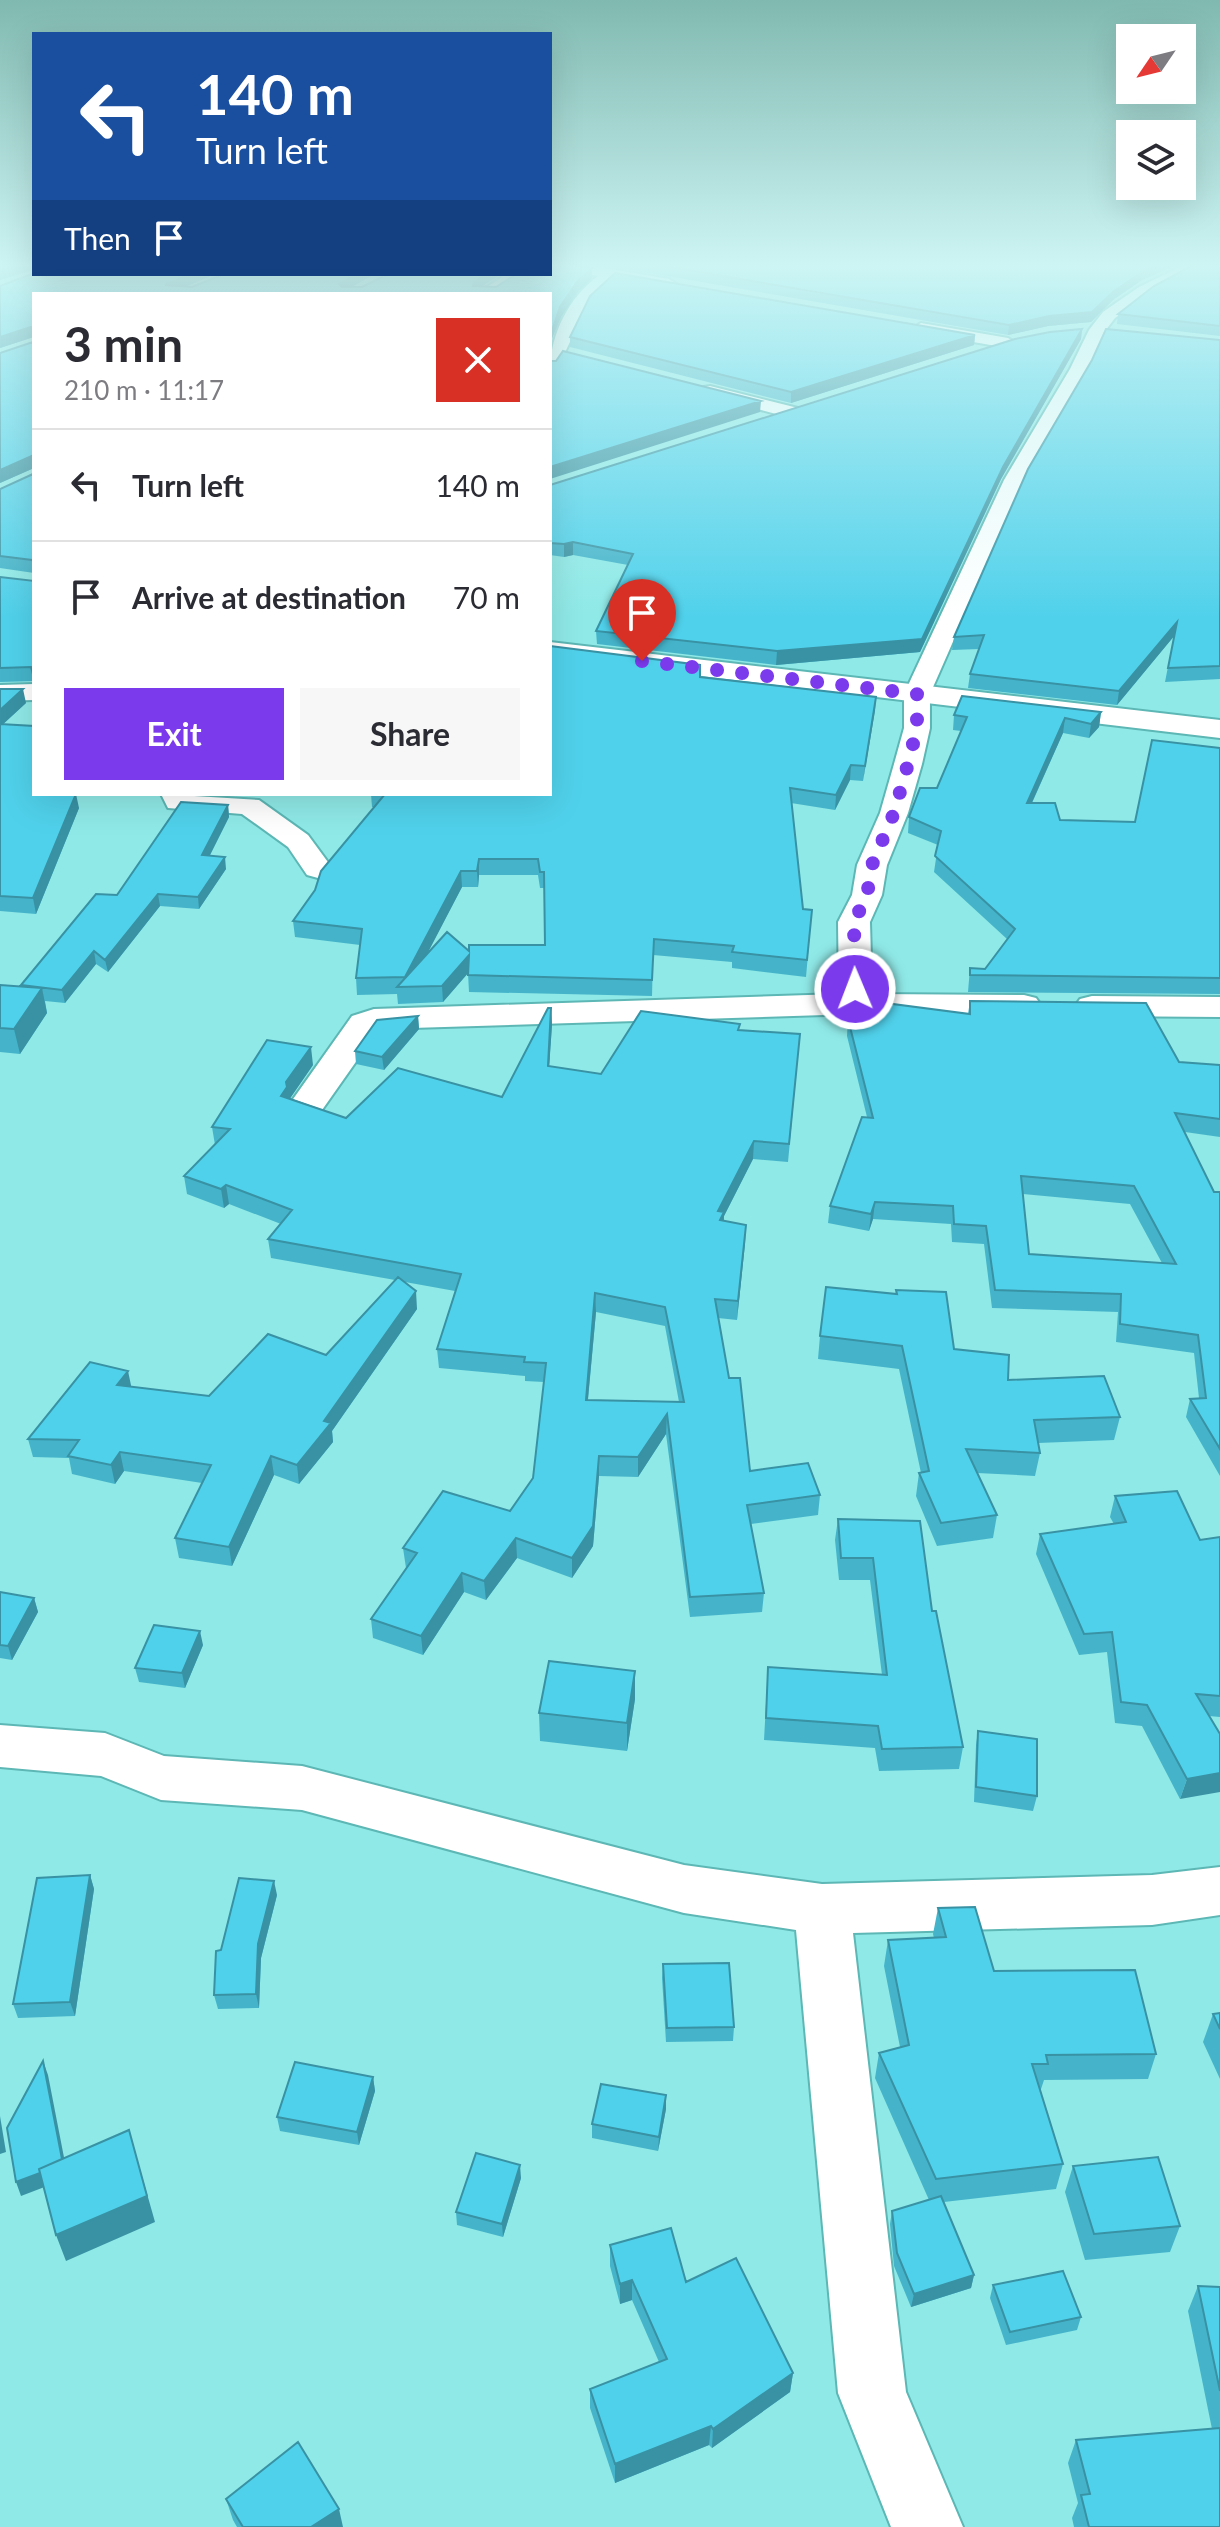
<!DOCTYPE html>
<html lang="en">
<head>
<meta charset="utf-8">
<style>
	body { margin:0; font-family:Lato,sans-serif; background:#f7f7f7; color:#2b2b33; height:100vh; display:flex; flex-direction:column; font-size:30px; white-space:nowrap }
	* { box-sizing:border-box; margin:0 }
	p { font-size:26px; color:#7c7c81 }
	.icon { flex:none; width:44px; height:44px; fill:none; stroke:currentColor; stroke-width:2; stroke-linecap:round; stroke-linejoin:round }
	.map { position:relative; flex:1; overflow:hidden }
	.drawer { position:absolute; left:32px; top:292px; width:520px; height:504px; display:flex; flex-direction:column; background:#fff; border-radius:0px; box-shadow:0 8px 32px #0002 }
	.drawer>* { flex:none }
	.hud { position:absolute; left:32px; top:32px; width:520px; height:244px; border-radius:0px; box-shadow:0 8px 32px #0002; background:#1a4fa0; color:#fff; overflow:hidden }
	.needle { width:52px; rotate:235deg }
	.fabs { position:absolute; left:1116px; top:24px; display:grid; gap:16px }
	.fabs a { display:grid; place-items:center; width:80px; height:80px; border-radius:0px; background:#fff; box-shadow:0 8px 32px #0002; font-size:40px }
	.pin { position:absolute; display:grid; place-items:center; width:68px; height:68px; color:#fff; margin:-82px -34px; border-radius:50% 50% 50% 0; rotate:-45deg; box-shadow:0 0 8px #0007 }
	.pin .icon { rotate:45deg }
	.me { position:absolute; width:88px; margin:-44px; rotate:359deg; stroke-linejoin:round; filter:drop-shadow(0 0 6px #0008) }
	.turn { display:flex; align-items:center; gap:28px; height:168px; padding:0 32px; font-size:36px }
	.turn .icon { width:104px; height:104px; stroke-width:2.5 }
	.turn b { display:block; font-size:56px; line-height:68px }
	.then { display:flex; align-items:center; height:76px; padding:0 32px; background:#0003; gap:16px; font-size:30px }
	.round { display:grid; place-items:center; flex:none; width:84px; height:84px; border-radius:0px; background:#f7f7f7 }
	.head { display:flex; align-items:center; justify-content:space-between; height:136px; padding:0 32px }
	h1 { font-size:48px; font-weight:700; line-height:60px }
	.cta { display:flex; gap:16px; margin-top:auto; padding:16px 32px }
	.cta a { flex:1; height:92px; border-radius:0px; background:#7c3aed; color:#fff; font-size:32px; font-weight:700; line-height:92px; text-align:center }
	.cta a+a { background:#f7f7f7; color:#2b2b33 }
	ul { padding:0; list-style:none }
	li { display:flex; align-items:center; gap:24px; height:112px; padding:0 32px; border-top:2px solid #e1e1e2 }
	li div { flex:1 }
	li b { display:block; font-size:30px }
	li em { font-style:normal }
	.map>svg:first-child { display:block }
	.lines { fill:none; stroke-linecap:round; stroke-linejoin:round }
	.minor-casing { stroke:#5cb7b5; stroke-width:4 }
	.primary-casing { stroke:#5cb7b5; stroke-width:4 }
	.minor { fill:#fff; fill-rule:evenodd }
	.primary { fill:#fff; fill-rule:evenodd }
	.wall { fill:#45b4ca; fill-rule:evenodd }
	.shaded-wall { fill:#3892a4 }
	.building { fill:#50d1eb; stroke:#3892a4; stroke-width:2; fill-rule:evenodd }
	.route { stroke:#7c3aed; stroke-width:14; stroke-dasharray:0 25.2 }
</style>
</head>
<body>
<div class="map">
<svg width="1220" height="2527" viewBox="0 0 1220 2527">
	<rect width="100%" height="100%" fill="#8fe9e7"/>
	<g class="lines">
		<defs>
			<path id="minor" d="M550,263H575L669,279L677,284L669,289L614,279L588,304L559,365L550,370C550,335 569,297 598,276L550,267Z
				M1188,263H1206L1151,293L1115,318L1105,331L1088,369L1024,480L930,694V728L922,764L908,813L887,865L882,895L870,922L872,994L1024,995L1036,998L1041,1005L1036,1012L1024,1015L856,1014L379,1029L322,1110L309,1113L296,1110L291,1102L352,1016L374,1009L839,994L838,922L852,895L857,865L880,813L894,764L904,728V694L1004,480L1070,369L1089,330L1103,312L1139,287Z
				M507,274H526L495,294H476Z
				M921,323L1008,338L1016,343L1008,348L915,332L913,328Z
				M710,386L802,409L804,413L795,419L704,395L701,391L704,387Z
				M34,684V700L0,701V685Z
				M161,794L259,800L308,835L333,869L329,875L318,878L307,875L288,847L242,814L168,808Z
				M1092,996L1220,997V1017L1092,1016L1080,1013L1075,1006L1080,999Z
				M0,1725L105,1733L164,1756L302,1766L684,1865L822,1884L1152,1875L1220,1867V1915L1152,1925L853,1933L906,2392L963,2527H891L838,2393L796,1930L684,1913L302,1810L161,1800L101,1776L0,1767Z"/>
			<path id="primary" d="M550,642L1220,720V738L550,658Z"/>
		</defs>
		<use href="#minor" class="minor-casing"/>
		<use href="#primary" class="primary-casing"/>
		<use href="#minor" class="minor"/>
		<use href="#primary" class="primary"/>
	</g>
	<path class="wall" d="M550,263H562L592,268V278L577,293L561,317L550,343V349V294H34V573L0,568V489L33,474L34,468L0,483V353L33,342V337L0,348V286L34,273V274H215L185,287H192L224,274H375L351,287H362L388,274H501L482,286L496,287L516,274H550Z
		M592,263H1190L1174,266L1142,280L1113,300L1091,322L1048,326L1008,335Z
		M1220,263V336L1117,324L1118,314Z
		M1082,329L1081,339L1001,479L920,652L776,665L597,644L596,631L628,565L573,555L564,557L550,555V485Z
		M975,335L974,345L791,403L570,347V337Z
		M1220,340V679L1165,682L1174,636L1117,705L968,688L970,674L979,649L952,650L954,637Z
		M34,573V681L0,682V577L34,581Z
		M700,677L876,697L863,781L850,780L835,810L791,803L803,909L812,910L806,977L732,968V962L653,955L652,996L469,992L468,973L443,1002L398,1004L397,994L357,995L356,978L360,945L295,937L293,921L374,807H372L371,794H550ZM479,875H538L540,888H545V945L426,955L462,887H478Z
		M0,689L26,703L2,725L34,794L79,808L36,914L0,911Z
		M1101,712L1099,727L1089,738L1063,733L1032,803L1060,820L1135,822L1220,748V994L968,992L970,968L985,969L1007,939L934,872L938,845L908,833L909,817L937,788L961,731L953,730L954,715Z
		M228,805L229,817L210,855L226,869L199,909L160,906L108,972L96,964L65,1003L45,1001L47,1013L20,1054L0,1052V985L21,987L117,895Z
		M970,1001L1179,1062L1220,1065V1137L1185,1132L1214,1192H1220V1476L1186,1417L1190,1399L1199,1398L1194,1353L1116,1342L1118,1312L992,1308L984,1244L952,1242L951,1224L873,1219L869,1231L828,1223L830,1206L867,1117L847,1036L848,1019L875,1022L877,1002L968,1014ZM1023,1194L1130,1204L1162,1263L1029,1254Z
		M551,1008L552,1025L549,1066L601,1074L740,1030L800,1034L788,1162L753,1159L724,1216V1221L746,1225L737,1320L718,1318L729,1378L750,1471L820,1495L818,1515L751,1524L764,1593L762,1612L690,1617L666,1434L638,1477L599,1476L593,1546L572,1578L517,1558L486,1600L464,1592L423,1655L373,1638L371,1619L406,1568L403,1548L510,1511L533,1478L544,1382L525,1381V1376L439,1368L437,1349L455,1291L405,1282L417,1309L332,1431L333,1442L299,1484L274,1475L232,1566L179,1558L175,1538L202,1483L124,1471L115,1484L72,1474L69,1458L33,1457L28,1439L131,1387L209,1396L326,1355L395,1280L271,1258L268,1239L281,1224L229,1204L224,1208L187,1194L184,1176L215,1145L212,1127L313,1065L290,1098L346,1118L502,1097ZM596,1312L665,1326L679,1402L588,1400Z
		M418,1016L419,1029L384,1070L356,1064L355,1051Z
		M896,1290L954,1349L1008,1380L1120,1417L1114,1440L1038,1443L1040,1453L1035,1476L977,1473L997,1515L993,1538L937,1546L916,1496L919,1473H921L899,1369L818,1359L820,1336L896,1294Z
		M1115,1496L1200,1540L1220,1537V1717L1209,1716L1180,1799L1142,1726L1115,1723L1107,1652L1079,1655L1036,1554L1040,1534L1114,1524L1110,1517Z
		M838,1519L932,1611L963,1747L959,1769L879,1771L875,1748L764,1740L768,1667L882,1675L870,1580H839L835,1540Z
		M0,1592L34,1598L38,1612L12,1660L0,1658Z
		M203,1645L185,1688L139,1682L135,1668Z
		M635,1671V1699L627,1751L540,1741L539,1713Z
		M978,1731L1037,1796L1033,1811L974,1802L976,1745Z
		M90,1875L94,1889L75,2016L18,2018L13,2004Z
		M277,1895L261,1958L259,2008L218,2009L214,1995L221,1950Z
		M938,1908L994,1971L1156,2054L1148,2079L1044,2080L1041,2089H1040L1063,2164L1056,2189L944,2202L974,2275L971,2288L911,2307L894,2266L890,2224L892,2211L929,2200L875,2078L879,2053L900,2047L884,1966L888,1940L934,1938L933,1934Z
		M663,1964L734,2027L733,2041L666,2042L662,1978Z
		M1220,2013V2079L1203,2042L1213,2014Z
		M373,2077L375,2091L359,2145L280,2131L277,2117Z
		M666,2095V2109L658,2151L592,2138V2124Z
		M1073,2166L1180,2226L1170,2252L1085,2260L1065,2192Z
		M521,2178L503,2237L457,2225L456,2212Z
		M610,2245L686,2282L793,2373L790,2392L712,2448L709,2445L615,2483L590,2408V2389L659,2362L632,2300L620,2304L610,2266Z
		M993,2285L1081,2317L1077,2330L1006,2345L990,2298Z
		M1198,2286L1220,2287V2527H1074L1072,2518L1078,2503L1068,2463L1076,2440L1212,2429L1188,2311Z
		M226,2499L343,2527H237L233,2520Z"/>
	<path class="shaded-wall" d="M25,263H32L33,270L0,280V270Z
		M1161,263H1190L1174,266L1142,280L1113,300L1091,322L1048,326L1008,335L1009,325L1114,291L1144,271Z
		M592,268V278L577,293L561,317L550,343V349V333L560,307L576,283Z
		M191,274H215L167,294L165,285Z
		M357,274H375L340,293L339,284Z
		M486,274H501L474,291V294V282Z
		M34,326V337L0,348V337Z
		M1082,329L1081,339L1001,479L920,652L776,665L777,651L1003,467Z
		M975,335L974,345L791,403V392Z
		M761,401L760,412L550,479V467Z
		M34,455V468L0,483V470Z
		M573,542V555L564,557V544Z
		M1177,622L1175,635L1117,705L1119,691Z
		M23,689L26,703L0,727V710Z
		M876,697L875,711L863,781L865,766Z
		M1101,712L1099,727L1089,738L1091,724Z
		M1065,718L1063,733L1025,818L1027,803Z
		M851,765L850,780L835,810L836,795Z
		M76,794L79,808L36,914L33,898Z
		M228,805L229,817L204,867L202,855Z
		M225,857L226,869L199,909L198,897Z
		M479,859V875L478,887L477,871Z
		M461,871L462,887L410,987L405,977Z
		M158,894L160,906L108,972L105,960Z
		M94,951L96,964L65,1003L62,990Z
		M469,955V972L443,1002L442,986Z
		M42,988L47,1013L20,1054L14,1029Z
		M551,1008L552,1025L548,1084V1066Z
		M418,1016L419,1029L384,1070L382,1057Z
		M311,1047L313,1065L289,1100L281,1096L286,1082Z
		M754,1141L753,1159L724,1216L723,1231L718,1211Z
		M226,1185L229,1204L224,1208L221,1189Z
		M875,1202L873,1219L869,1231L871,1214Z
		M746,1225L745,1244L737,1320L738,1301Z
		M416,1291L417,1309L332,1431L333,1442L299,1484L297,1465L324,1421Z
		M595,1293L596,1312L586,1419V1400Z
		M128,1371L132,1390L117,1385Z
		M667,1414L666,1434L638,1477V1457Z
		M120,1452L124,1471L115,1484L111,1465Z
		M271,1456L274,1475L232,1566L229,1547Z
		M599,1456V1476L593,1546L572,1578V1558Z
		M516,1538L517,1558L486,1600L484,1581Z
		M462,1573L464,1592L423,1655L421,1636Z
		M34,1598L38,1612L12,1660L8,1646Z
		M200,1631L203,1645L185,1688L182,1673Z
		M635,1671V1699L627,1751V1723Z
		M1220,1773V1792L1180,1799L1187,1779Z
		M90,1875L94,1889L75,2016L70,2002Z
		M274,1881L277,1895L261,1958L259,2008L256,1994L258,1944Z
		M43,2061L48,2075L68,2178L21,2196L16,2182Z
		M373,2077L375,2091L359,2145L357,2132Z
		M666,2095V2109L658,2151L659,2137Z
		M0,2116L6,2152L0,2154Z
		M129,2130L155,2222L66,2261L56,2235Z
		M520,2165L521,2178L503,2237L502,2224Z
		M974,2275L971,2288L911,2307L914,2294Z
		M632,2280V2300L620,2304V2284Z
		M793,2373L790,2392L712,2448L713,2429Z
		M711,2426L709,2445L615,2483V2464Z
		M339,2509L343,2527H311Z"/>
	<path class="building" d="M0,263H25L0,270Z
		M550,263H562L592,268L576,283L560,307L550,336V294H34V455L0,470V353L33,342L34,326L0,337V286L34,273V274H191L165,285L192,287L224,274H357L339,284L342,287H362L388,274H486L474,282L473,286L496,287L516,274H550Z
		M647,263H1161L1144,271L1114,291L1092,312L1049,316L1009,325Z
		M1197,263H1220V326L1118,314L1154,286Z
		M615,273L975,335L791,392L570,337L590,296Z
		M1082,329L1003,467L922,639L777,651L596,631L633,554L573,542L564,544L550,543V485L1015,339L1050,332Z
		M1106,329L1220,340V666L1168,668L1177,622L1119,691L970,674L984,635L954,637L1028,469L1092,360Z
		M563,351L761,401L550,467V361H556Z
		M34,460V562L32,560L0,556V489L33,474Z
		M34,573V678L31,667L0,668V577L34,581Z
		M550,646L700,665V677L876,697L865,766L851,765L836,795L790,788L803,909L812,910L807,960L732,952L734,946L654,939L652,980L468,975L469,955L442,986L397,987L447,932L469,951V945H545L544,872H540L538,859H479L477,871H461L405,977L356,978L362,929L293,921L315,890L321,871L385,794H550Z
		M0,689H23L0,710Z
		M962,696L1101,712L1091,724L1065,718L1027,803H1055L1060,820L1135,822L1152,740L1220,748V978L970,975V968L985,969L1015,929L935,856L941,831L909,817L920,788H937L967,717L954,715Z
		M0,724L34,726V794H76L33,898L0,896Z
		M181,802L228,805L202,855L225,857L198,897L158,894L105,960L94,951L62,990L21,985L96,894L117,895Z
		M0,985L42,988L14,1029L0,1028Z
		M970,1001L1146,1003L1179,1062L1220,1065V1119L1175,1113L1214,1192H1220V1449L1190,1399L1206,1398L1198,1335L1120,1324L1121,1294L995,1290L986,1226L954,1224L953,1206L875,1202L871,1214L830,1206L862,1117L873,1118L848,1019L877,1022V1002L970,1014ZM1021,1176L1134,1186L1176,1264L1029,1254Z
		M548,1008H551L548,1066L601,1074L641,1011L740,1024L738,1030L800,1034L789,1144L754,1141L718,1211L724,1212L720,1220L746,1225L738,1301L715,1299L729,1378H740L750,1471L808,1463L820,1495L747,1505L764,1593L690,1597L667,1414L638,1457L599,1456L593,1526L572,1558L516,1538L484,1581L462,1573L421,1636L371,1619L417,1553L403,1548L443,1491L510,1511L533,1478L546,1363L524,1362L525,1357L437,1349L461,1274L268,1239L292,1210L226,1185L221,1189L184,1176L230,1129L212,1127L267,1040L311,1047L286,1082L287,1087L281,1096L346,1118L398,1068L502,1097ZM595,1293L665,1307L684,1402L586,1400Z
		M418,1016L382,1057L355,1051L377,1020Z
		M398,1277L416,1291L324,1421L331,1423L297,1465L271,1456L229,1547L175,1538L211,1465L120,1452L111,1465L68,1456L79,1440L28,1439L90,1362L128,1371L117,1385L209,1396L268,1334L326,1355Z
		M826,1287L897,1294L896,1290L946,1292L954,1349L1009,1355L1008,1380L1104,1376L1120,1417L1034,1420L1040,1453L966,1449L997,1515L941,1523L919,1473L929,1471L902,1346L820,1336Z
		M1177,1491L1200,1540L1220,1537V1696L1196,1694L1220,1734V1773L1187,1779L1147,1705L1121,1702L1112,1632L1084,1634L1040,1534L1126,1522L1115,1496Z
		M838,1519L920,1521L932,1611H936L963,1747L882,1749L878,1726L766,1718L768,1667L887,1675L873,1558H841Z
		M0,1592L34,1598L8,1646L0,1645Z
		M154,1625L200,1631L182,1673L135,1668Z
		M549,1661L635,1671L627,1723L539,1713Z
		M978,1731L1037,1739V1796L976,1787Z
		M90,1875L70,2002L13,2004L37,1878Z
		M239,1878L274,1881L258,1944L256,1994L214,1995L216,1951L221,1950Z
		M975,1907L994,1971L1135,1970L1156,2054L1046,2055L1048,2064H1032L1063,2164L936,2179L879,2053L909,2045L888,1940L946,1937L938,1908Z
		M729,1963L734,2027L667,2028L663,1964Z
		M1220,2013V2029L1213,2014Z
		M43,2061L62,2159L39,2169L40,2173L16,2182L7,2128Z
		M295,2062L373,2077L357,2132L277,2117Z
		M601,2084L666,2095L659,2137L592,2124Z
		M129,2130L147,2196L56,2235L39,2169Z
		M476,2153L520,2165L502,2224L456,2212Z
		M1158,2157L1180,2226L1094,2234L1073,2166Z
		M941,2196L974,2275L914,2294L897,2253L892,2211Z
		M671,2228L686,2282L736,2258L793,2373L713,2429L711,2426L615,2464L590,2389L667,2359L632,2280L620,2284L610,2245Z
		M1063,2271L1081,2317L1010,2332L993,2285Z
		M1198,2286L1220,2287V2391Z
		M1220,2428V2527H1089L1081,2495L1090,2494L1076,2440Z
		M298,2442L339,2509L311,2527H243L226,2499Z"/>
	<linearGradient id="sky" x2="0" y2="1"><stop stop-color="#80b9b0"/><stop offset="0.43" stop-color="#cdf5f4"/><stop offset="1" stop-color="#cdf5f4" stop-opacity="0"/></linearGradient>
	<rect width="1220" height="617" fill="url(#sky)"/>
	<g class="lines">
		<path class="route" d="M642,661L917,694V728L908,764L894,813L872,865L867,895L854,922L855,989"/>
	</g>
</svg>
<div class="fabs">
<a><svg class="needle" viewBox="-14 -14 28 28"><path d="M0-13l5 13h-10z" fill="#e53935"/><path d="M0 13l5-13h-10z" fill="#7c7c81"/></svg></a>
<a><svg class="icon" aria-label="layers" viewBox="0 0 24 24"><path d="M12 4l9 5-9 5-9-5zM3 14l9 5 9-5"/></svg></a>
</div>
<div class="pin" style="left:642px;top:661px;background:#d93025"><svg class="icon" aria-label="arrive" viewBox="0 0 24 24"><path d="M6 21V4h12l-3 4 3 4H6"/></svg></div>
<svg class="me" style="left:855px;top:989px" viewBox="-20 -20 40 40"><circle r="17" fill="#7c3aed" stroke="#fff" stroke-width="3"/><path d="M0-11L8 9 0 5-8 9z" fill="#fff"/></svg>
<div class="hud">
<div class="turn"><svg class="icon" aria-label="left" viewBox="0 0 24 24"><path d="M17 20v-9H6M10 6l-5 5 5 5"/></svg><div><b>140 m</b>Turn left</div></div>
<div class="then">Then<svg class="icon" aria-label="arrive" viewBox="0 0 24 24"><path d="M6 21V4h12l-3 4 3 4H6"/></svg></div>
</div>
<section class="drawer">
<div class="head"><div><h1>3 min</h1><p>210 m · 11:17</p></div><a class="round" style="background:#d93025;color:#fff"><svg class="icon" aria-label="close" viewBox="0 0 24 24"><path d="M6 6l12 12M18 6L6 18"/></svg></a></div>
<ul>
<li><svg class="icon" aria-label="left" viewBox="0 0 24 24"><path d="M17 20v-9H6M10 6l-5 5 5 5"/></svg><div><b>Turn left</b></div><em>140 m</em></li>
<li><svg class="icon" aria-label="arrive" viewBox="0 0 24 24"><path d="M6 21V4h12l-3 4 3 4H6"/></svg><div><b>Arrive at destination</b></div><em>70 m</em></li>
</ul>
<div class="cta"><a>Exit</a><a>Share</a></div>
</section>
</div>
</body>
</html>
